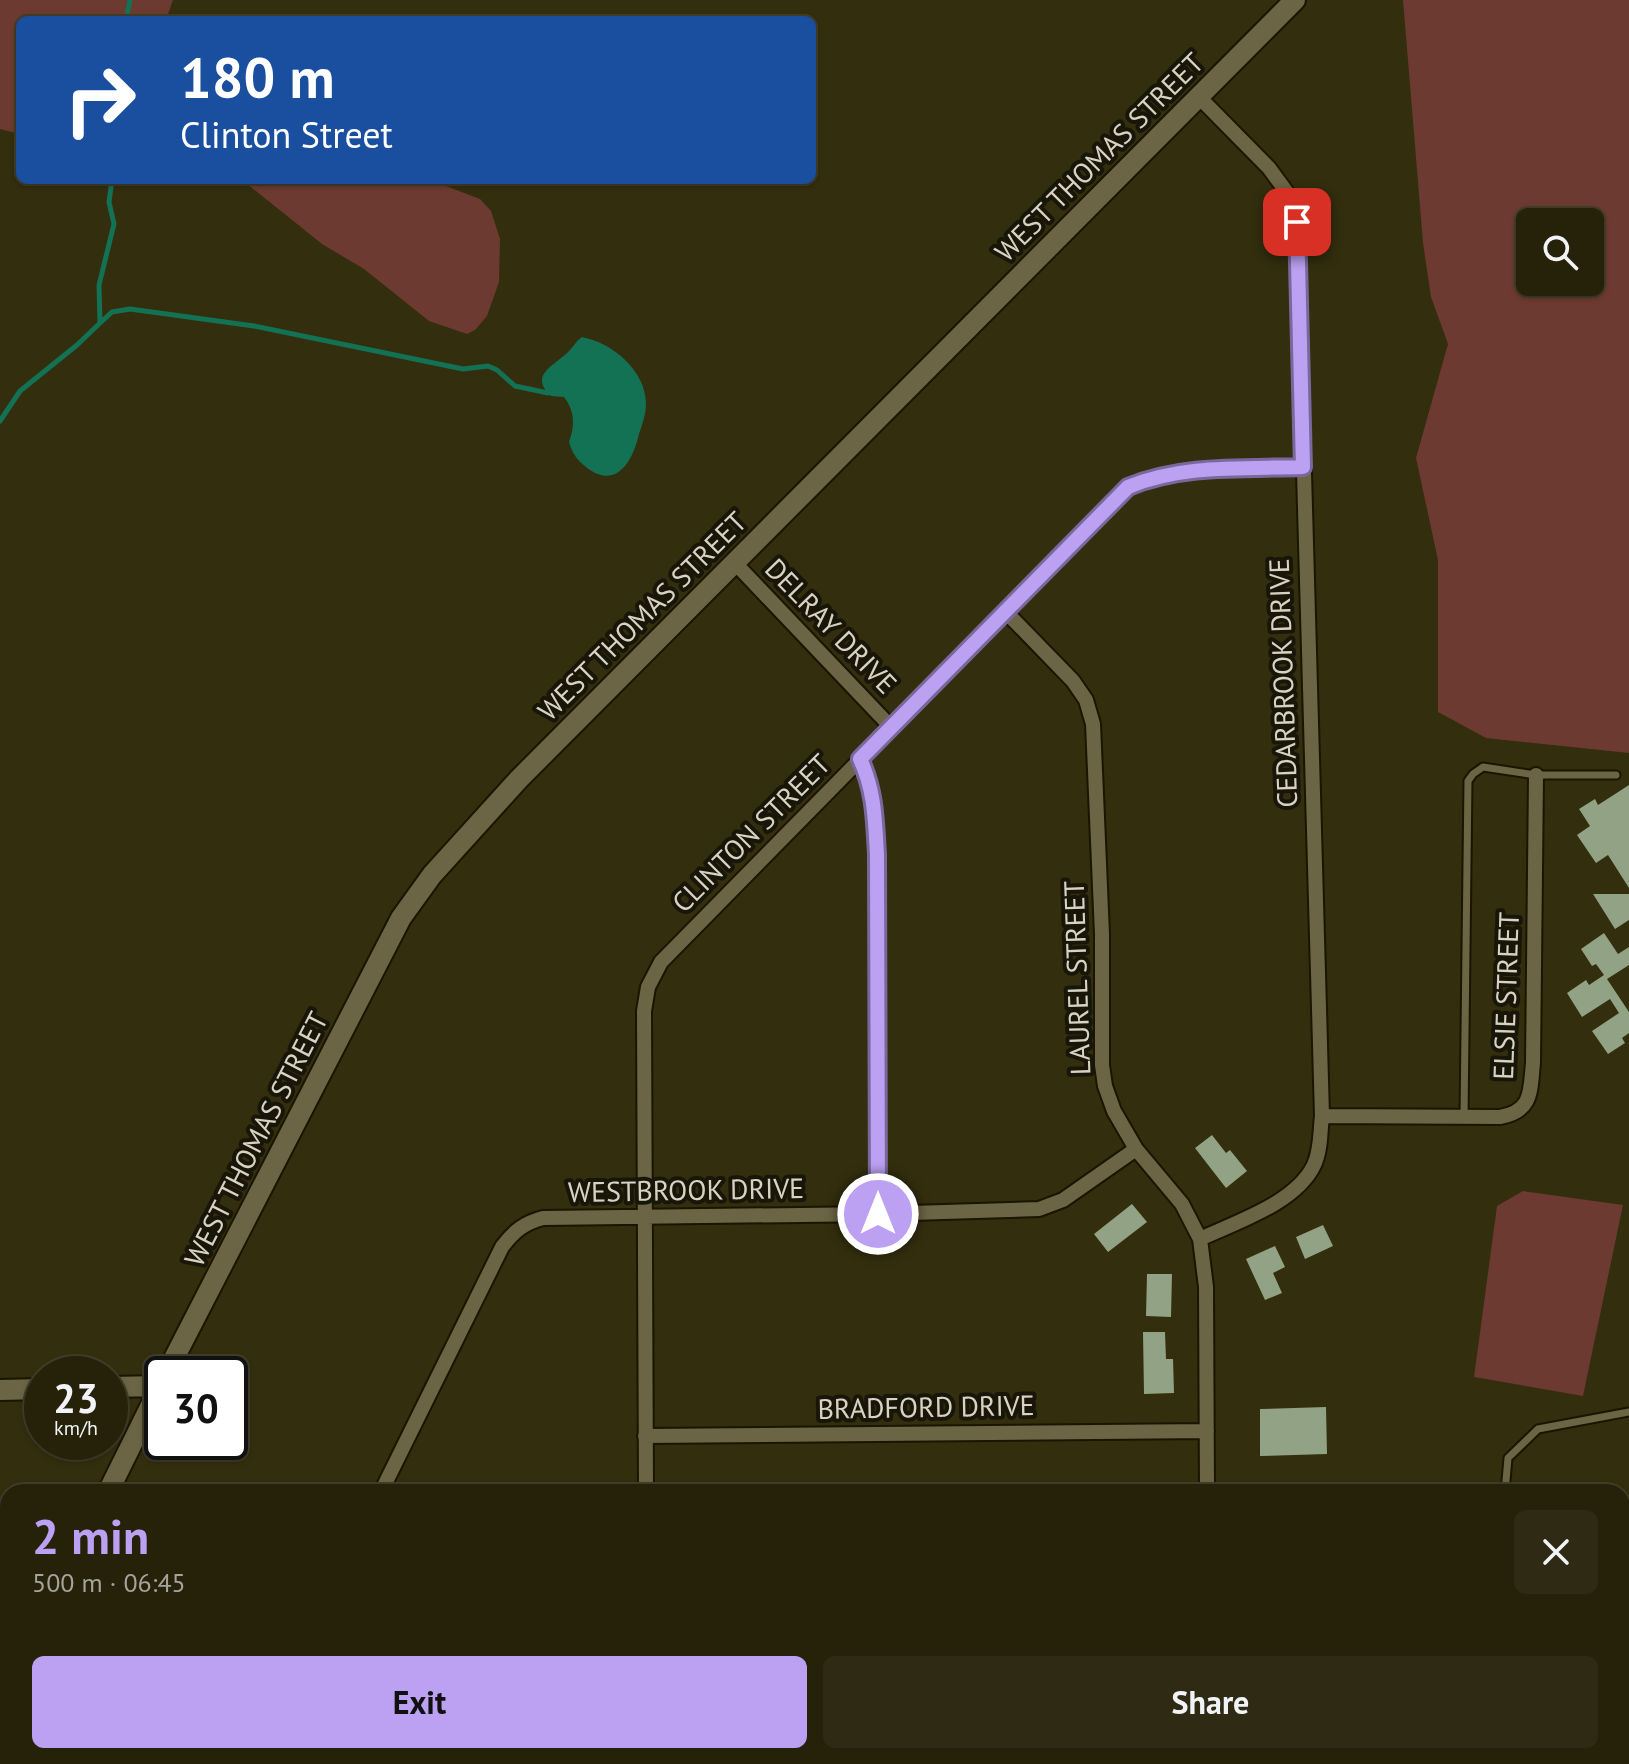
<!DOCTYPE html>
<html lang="en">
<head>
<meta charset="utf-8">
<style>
	body { margin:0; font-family:"PT Sans",sans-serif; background:#2e2a13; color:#f1f3f6; height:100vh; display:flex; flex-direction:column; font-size:30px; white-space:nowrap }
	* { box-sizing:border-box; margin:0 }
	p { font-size:26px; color:#a4a49c }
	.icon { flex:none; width:44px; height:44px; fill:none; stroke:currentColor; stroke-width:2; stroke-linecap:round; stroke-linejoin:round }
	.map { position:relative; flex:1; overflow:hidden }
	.drawer { position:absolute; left:0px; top:1484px; width:1630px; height:280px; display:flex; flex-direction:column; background:#26220a; border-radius:24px 24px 0 0; box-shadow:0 2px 6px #0004,0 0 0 2px #423f2b }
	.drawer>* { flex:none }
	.banner { position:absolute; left:16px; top:16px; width:800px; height:168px; border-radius:12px; box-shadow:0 2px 6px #0004,0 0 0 2px #423f2b; background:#1a4fa0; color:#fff; overflow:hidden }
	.tools { position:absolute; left:1516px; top:208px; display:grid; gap:16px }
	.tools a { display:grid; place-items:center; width:88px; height:88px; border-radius:12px; background:#26220a; box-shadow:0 2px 6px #0004,0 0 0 2px #423f2b; font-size:40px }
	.speed { position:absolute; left:24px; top:1356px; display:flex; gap:16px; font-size:40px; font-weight:700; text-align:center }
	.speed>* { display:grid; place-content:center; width:104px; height:104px; border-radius:50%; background:#26220a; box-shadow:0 2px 6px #0004,0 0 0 2px #423f2b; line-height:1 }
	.speed small { font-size:20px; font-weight:400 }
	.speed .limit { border:4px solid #111; border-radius:12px; background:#fff; color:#111 }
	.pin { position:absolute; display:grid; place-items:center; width:68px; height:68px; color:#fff; margin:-34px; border-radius:16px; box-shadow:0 4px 12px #0006 }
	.me { position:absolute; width:88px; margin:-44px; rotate:0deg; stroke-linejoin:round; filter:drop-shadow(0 0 6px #0008) }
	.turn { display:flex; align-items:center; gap:28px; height:168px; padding:0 32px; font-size:36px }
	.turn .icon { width:104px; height:104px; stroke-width:2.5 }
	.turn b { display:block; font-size:56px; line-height:68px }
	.round { display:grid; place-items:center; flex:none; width:84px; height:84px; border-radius:12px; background:#2e2a13 }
	.headline { display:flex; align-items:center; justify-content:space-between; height:136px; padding:0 32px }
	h1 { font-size:48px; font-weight:800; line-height:60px; color:#bca0f2 }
	.cta { display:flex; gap:16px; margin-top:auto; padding:16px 32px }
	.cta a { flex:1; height:92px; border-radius:12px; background:#bca0f2; color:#111; font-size:32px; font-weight:800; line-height:92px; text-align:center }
	.cta a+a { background:#2e2a13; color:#f1f3f6 }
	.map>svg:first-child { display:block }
	.green { fill:#6c3a30; fill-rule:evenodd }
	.water { fill:#137154 }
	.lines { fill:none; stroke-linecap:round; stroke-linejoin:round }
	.stream { stroke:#137154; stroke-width:5 }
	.building { fill:#91a384 }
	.lane-casing { stroke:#1b1500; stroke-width:11 }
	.street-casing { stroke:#1b1500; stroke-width:18 }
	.secondary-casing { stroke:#1b1500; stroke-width:24 }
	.lane { stroke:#6b6545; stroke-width:7 }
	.street { stroke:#6b6545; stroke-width:14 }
	.secondary { stroke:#6b6545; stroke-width:20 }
	.route-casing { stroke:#7a689d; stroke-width:20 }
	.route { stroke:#bca0f2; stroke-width:14 }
	.labels { text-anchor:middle; stroke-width:8; stroke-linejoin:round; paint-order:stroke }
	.street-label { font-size:28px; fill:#d6d3c2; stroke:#181609 }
</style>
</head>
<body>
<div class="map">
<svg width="1629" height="1764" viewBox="0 0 1629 1764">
	<rect width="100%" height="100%" fill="#332e0e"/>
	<path class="green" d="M0,0H173L168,14L170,20H20V134L0,129Z
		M1403,0H1629V753L1486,738L1438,712V560L1416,458L1448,344L1431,297L1423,243ZM1530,222H1590V282H1530Z
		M242,180H430L480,199L491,211L500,239L499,282L487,316L475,330L467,334L429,321L364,269L322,244Z
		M1523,1191L1623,1205L1583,1396L1474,1377L1497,1206Z"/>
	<path class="water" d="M582,337C613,343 646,371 646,404C646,414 642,425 639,434C633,461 616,491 586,467C577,460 572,453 569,442C575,426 575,411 564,397L551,396C528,374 555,366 569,351C574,346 576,341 582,337Z"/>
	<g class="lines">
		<path class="stream" d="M126,20L130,0
			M100,323L112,312L130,309L254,326L463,369L488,366L497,370L515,386L548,393
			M0,421L20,391L77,345L100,323L99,285L114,224L109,202L112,180"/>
	</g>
	<path class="building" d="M1629,785V888L1608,855L1596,863L1577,835L1590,826L1579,809L1595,799L1598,805Z
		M1593,894H1629V920L1615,929Z
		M1604,933L1618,954L1629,947V965L1607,979L1629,1012V1033L1622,1038L1625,1043L1608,1054L1592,1031L1619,1013L1610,999L1582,1017L1567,993L1586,980L1589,985L1604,975L1596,964L1592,966L1581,949Z
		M1212,1135L1226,1153L1230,1150L1247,1171L1226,1188L1195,1148Z
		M1132,1204L1147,1222L1108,1252L1094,1234Z
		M1323,1225L1333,1246L1305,1259L1296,1237Z
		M1275,1246L1285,1267L1273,1273L1282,1293L1265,1300L1246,1259Z
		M1147,1274H1172L1171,1317L1146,1316Z
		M1143,1332H1165L1166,1359H1173L1174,1393L1144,1394Z
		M1326,1407L1327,1454L1260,1456V1409Z"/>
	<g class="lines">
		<defs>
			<path id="lane" d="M1464,1117L1468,781L1473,774L1483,767L1536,775H1616
				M1505,1492L1508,1458L1538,1429L1629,1412
				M1622,1541L1629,1545
				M1622,1688L1629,1682"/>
			<path id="street" d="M1199,97L1269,168L1291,198L1297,222L1322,1116C1320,1132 1321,1150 1314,1165C1296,1203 1236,1222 1200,1239
				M734,562L891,727
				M1005,611L1073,681L1086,700L1093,724L1102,934V1065L1105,1086L1114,1111L1136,1149L1182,1204L1200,1239L1206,1287L1207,1492
				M860,759C875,791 875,821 877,855L878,1214
				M1322,1116L1500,1117C1533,1111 1530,1091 1533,1063L1536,775
				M645,1436L1207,1431
				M381,1492L502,1247C514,1231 524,1223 543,1218L878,1214L1039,1209L1063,1200L1136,1149
				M646,1492L644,1011L648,987L661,962L1128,487C1182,464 1245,469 1303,467
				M651,1756V1764
				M1224,1756L1225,1764
				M249,1764L253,1756
				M1607,1764L1608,1756"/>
			<path id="secondary" d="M166,1374L401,918L432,875L519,779L1295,0
				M110,1387L161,1386
				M0,1390L42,1389
				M108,1492L162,1383
				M0,1709L8,1693"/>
		</defs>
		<use href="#lane" class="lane-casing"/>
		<use href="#street" class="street-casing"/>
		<use href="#secondary" class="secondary-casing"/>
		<use href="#lane" class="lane"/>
		<use href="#street" class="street"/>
		<use href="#secondary" class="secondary"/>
	</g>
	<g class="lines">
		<defs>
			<path id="route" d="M878,1214L877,855C875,821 875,791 860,759L1128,487C1182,464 1245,469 1303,467L1297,222"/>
		</defs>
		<use href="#route" class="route-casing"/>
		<use href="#route" class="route"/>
	</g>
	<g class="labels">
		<g class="street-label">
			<text transform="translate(1099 157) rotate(-45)" y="10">WEST THOMAS STREET</text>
			<text transform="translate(642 616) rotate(-45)" y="10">WEST THOMAS STREET</text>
			<text transform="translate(831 626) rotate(46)" y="10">DELRAY DRIVE</text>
			<text transform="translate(1283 683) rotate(-92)" y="10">CEDARBROOK DRIVE</text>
			<text transform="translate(751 833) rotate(-45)" y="10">CLINTON STREET</text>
			<text transform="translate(1077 978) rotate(-92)" y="10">LAUREL STREET</text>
			<text transform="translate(1506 996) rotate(-88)" y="10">ELSIE STREET</text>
			<text transform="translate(256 1139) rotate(-63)" y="10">WEST THOMAS STREET</text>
			<text transform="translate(686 1190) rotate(-1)" y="10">WESTBROOK DRIVE</text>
			<text transform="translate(926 1407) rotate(-1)" y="10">BRADFORD DRIVE</text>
		</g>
	</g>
</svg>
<div class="tools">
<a><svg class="icon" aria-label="search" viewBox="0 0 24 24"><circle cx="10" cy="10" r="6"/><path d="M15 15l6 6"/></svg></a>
</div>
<div class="speed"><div>23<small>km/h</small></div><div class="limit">30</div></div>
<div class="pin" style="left:1297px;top:222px;background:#d93025"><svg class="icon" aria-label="arrive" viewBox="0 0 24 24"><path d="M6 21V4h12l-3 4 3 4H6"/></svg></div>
<svg class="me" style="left:878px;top:1214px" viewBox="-20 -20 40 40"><circle r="17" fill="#bca0f2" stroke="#fff" stroke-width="3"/><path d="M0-11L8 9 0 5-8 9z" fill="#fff"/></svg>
<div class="banner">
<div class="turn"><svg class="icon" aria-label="right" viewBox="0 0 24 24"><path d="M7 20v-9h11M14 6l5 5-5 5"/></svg><div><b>180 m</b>Clinton Street</div></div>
</div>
<section class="drawer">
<div class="headline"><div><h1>2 min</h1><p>500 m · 06:45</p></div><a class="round"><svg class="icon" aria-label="close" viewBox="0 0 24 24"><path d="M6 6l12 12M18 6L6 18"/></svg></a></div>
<div class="cta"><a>Exit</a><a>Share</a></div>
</section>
</div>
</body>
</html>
